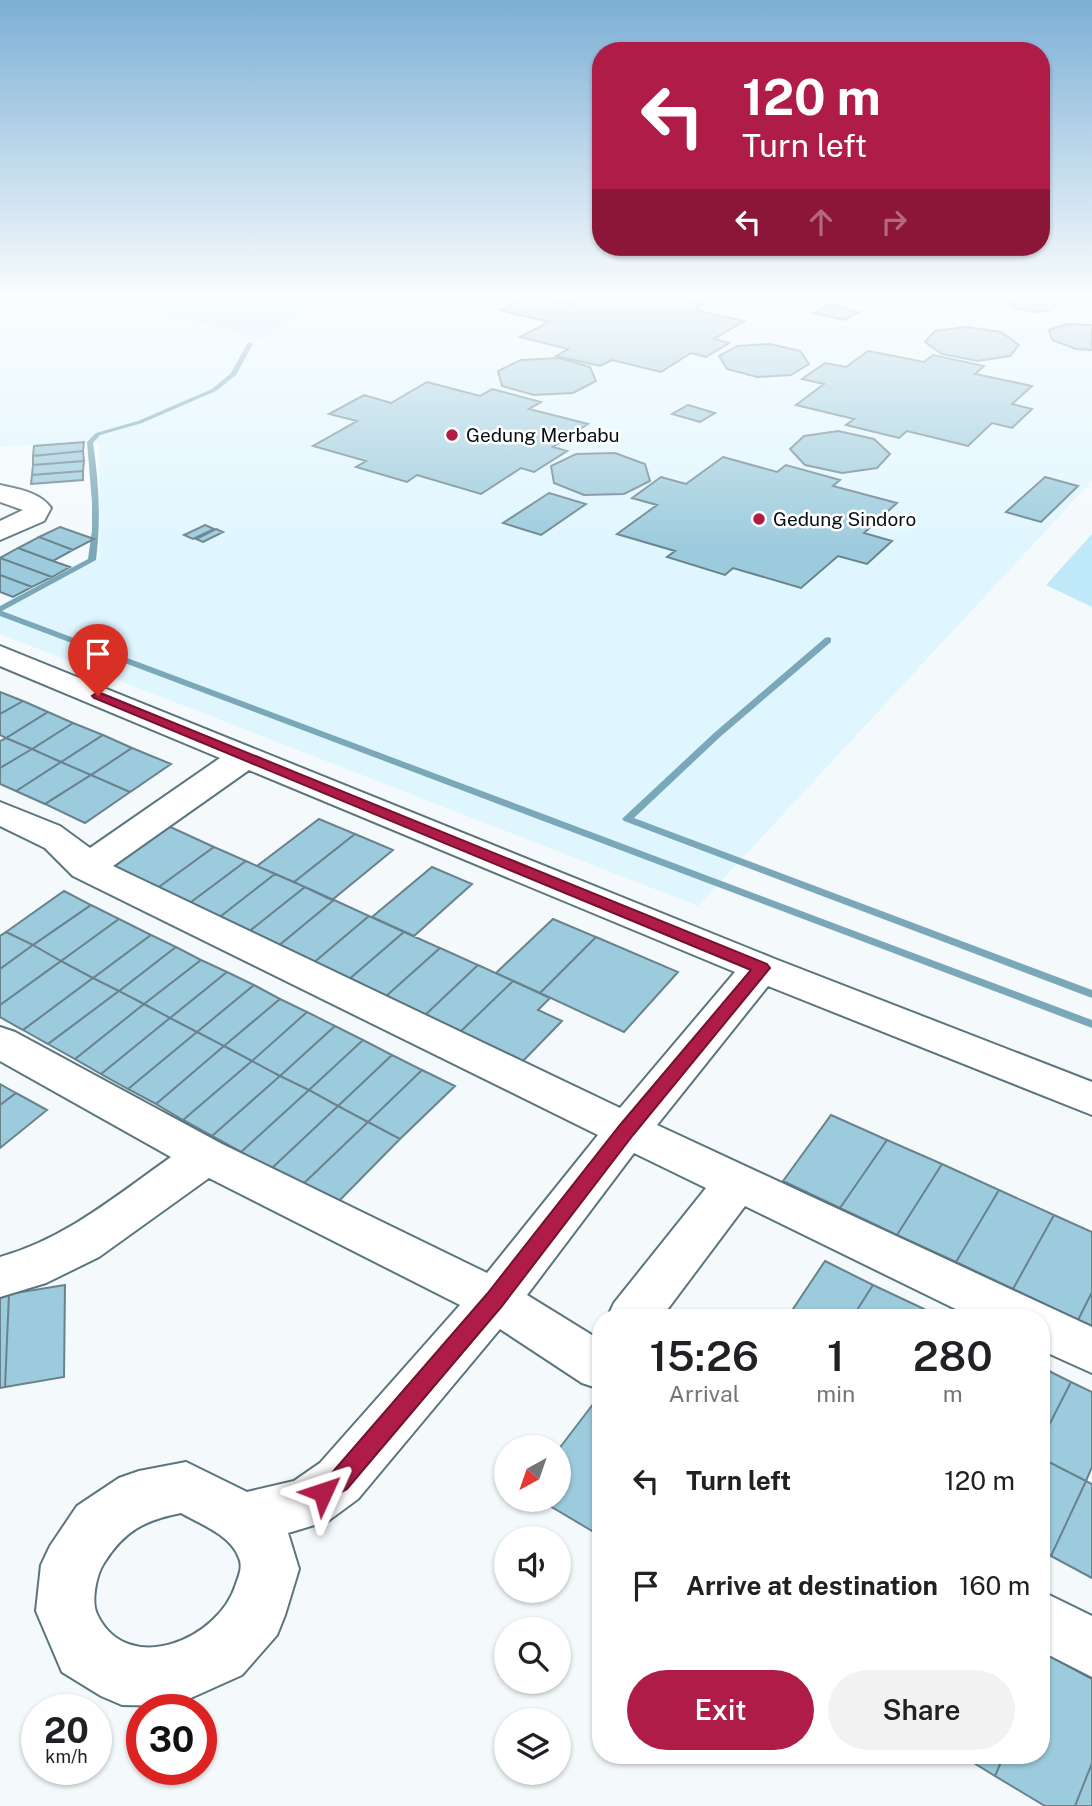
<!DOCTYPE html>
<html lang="en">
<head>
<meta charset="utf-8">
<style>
	body { margin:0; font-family:"Public Sans",sans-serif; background:#f2f2f2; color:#202124; height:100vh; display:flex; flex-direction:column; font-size:26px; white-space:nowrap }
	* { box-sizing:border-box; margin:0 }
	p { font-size:23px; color:#757577 }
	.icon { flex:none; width:38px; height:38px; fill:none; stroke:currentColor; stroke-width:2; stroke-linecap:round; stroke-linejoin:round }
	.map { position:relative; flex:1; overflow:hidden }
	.side { position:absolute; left:592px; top:1309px; width:458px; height:455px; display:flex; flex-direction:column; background:#fff; border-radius:28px; box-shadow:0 2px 5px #0004 }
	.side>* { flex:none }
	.hud { position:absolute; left:592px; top:42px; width:458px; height:214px; border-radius:28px; box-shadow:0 2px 5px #0004; background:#af1c47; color:#fff; overflow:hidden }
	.needle { width:46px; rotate:220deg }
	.tools { position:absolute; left:494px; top:1435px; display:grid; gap:14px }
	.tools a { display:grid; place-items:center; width:77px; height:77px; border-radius:50%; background:#fff; box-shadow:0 2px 5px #0004; font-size:35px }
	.speed { position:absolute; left:21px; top:1694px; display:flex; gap:14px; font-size:35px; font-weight:700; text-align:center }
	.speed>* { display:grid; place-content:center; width:91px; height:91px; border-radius:50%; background:#fff; box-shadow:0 2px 5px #0004; line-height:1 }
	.speed small { font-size:18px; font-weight:400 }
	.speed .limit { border:10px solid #d22; background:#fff; color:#111 }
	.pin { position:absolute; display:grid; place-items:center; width:60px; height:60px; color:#fff; margin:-72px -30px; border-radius:50% 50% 50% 0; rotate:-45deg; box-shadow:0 0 7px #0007 }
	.pin .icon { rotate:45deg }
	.me { position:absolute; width:77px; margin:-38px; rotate:48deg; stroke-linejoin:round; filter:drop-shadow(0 0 5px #0008) }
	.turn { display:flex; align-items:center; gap:24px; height:147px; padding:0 35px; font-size:32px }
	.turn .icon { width:91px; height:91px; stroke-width:2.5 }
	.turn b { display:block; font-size:49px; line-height:60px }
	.lanes { display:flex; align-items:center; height:66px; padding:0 35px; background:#0003; justify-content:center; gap:35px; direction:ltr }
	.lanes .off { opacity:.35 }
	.eta { display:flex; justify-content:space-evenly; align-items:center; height:119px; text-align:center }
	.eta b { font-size:42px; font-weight:600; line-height:49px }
	.cta { display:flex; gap:14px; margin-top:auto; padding:14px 35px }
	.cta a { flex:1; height:80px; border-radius:42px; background:#af1c47; color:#fff; font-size:28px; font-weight:600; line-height:80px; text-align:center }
	.cta a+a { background:#f2f2f2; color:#202124 }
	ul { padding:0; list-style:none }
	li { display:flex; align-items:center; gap:21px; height:105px; padding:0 35px }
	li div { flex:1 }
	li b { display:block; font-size:26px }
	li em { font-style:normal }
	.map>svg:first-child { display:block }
	.built { fill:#dff6fe }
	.green { fill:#bfe9f9 }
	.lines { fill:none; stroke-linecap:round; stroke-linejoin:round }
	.stream { fill:#7aa8b9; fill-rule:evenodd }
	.building { fill:#9ccbdd; stroke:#69838d; stroke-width:2 }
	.minor-casing { stroke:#5b757f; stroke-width:4 }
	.minor { fill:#fff; fill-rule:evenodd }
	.route { fill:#af1c47; stroke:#72122e; stroke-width:2 }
	.poi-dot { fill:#af1c47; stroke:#fff; stroke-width:2.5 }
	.labels { text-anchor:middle; stroke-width:5; stroke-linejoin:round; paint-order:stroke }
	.far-poi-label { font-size:19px; fill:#060f13; stroke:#fff; text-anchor:start }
</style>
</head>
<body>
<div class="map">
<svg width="1092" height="1806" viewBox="0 0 1092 1806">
	<rect width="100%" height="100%" fill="#f4fafc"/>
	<path class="built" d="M0,296H1092V481L698,906L0,634V607L13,597L100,559L99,442L0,447Z"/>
	<path class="green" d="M100,296H323L261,339L96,298Z
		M1092,534V607L1046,585Z"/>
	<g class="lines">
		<path class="stream" d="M250,342L253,344L236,375L216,391L142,423L100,435L93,443C99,483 101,520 96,560L2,611L1092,1020V1028L0,616V606L88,559L92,530V502L87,442L96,433L138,421L212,389L231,373L247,344Z
			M828,637L831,638V642L720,737L634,818L1092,990V998L624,821L622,819L624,817L714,733L825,638Z"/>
	</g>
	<path class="building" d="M528,296L571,304L587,296H631L650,300L663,296L703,305L695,310L744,321L714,339L729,343L706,357L691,353L661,372L612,360L600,366L556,356L568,349L520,337L549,322L500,310Z
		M671,296H729L699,301Z
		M1018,298L1050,301L1055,306L1048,311L1034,312L1017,309L1011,304Z
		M828,304L859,312L844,320L813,313Z
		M1068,324L1092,325V350L1076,349L1052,340L1049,330Z
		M966,327L1001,332L1019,345L1010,356L978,361L942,354L925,342L935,331Z
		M770,344L800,351L809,364L791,375L757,377L727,369L719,356L737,346Z
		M868,351L924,362L933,355L984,366L975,374L1032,386L1012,404L1032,409L1012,428L992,423L968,446L907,431L899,438L846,425L854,419L796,405L824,384L802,379L825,363L846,367Z
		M559,358L590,367L596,381L573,393L534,395L502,386L498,371L521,360Z
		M427,382L480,396L492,389L541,402L529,409L588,424L553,447L567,451L534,472L521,468L481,494L417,475L407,482L356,467L366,461L313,446L357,421L329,414L364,395L391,403Z
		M688,405L715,413L700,422L672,414Z
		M838,431L874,439L890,454L877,468L842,473L805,465L790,449L804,436Z
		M84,442L83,451L33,456L34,446Z
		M83,451L84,461L33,465V456Z
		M615,453L645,464L650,481L624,494L584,495L554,483L551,466L576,454Z
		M723,457L777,472L786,465L840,480L833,486L897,503L864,533L892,541L867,564L838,556L801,588L733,568L725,575L667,557L675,551L617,534L657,505L632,498L661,477L686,484Z
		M84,461L83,471L32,475L33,465Z
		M83,471V480L31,484L32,475Z
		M1045,477L1078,486L1041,522L1006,512Z
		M549,493L586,504L541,535L503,523Z
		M205,525L214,529L193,539L184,535Z
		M60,527L94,539L73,550L39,537Z
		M216,529L223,532L203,542L196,539Z
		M39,537L73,550L53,561L18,548Z
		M18,548L53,561L70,567L52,577L0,558Z
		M0,558L52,577L32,587L0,575Z
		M0,575L32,587L13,597L0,592Z
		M0,692L23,701L0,714Z
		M23,701L48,712L6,738L0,735V714Z
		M48,712L73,723L32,749L6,738Z
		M73,723L103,735L61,762L32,749Z
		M103,735L132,748L91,775L61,762Z
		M6,738L32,749L0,768V741Z
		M132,748L171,764L130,792L91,775Z
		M32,749L61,762L16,791L0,784V768Z
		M61,762L91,775L45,804L16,791Z
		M91,775L130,792L85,823L45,804Z
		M319,819L355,834L294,882L257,866Z
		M166,825L214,847L156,889L106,866Z
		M355,834L393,850L332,900L294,882Z
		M214,847L246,861L187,905L156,889Z
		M246,861L275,874L217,919L187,905Z
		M432,867L472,884L414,936L372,917Z
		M275,874L305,887L247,933L217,919Z
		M305,887L334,900L277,947L247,933Z
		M64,891L91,905L33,945L6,932Z
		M334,900L369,916L312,964L277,947Z
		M91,905L119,919L61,961L33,945Z
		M369,916L404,932L347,981L312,964Z
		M119,919L151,935L93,978L61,961Z
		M553,919L596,937L540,993L496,973Z
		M6,932L33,945L0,969V936Z
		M404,932L440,948L384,998L347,981Z
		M151,935L176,947L119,991L93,978Z
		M596,937L678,972L624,1032L540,993Z
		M33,945L61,961L0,1005V969Z
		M176,947L201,960L144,1004L119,991Z
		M440,948L478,965L423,1017L384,998Z
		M201,960L227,972L170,1018L144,1004Z
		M61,961L93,978L23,1030L0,1017V1005Z
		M478,965L513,981L458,1034L423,1017Z
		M227,972L254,985L197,1032L170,1018Z
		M93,978L119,991L48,1044L23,1030Z
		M513,981L550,998L538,1010L562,1021L521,1063L458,1034Z
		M254,985L280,999L224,1046L197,1032Z
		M119,991L144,1004L75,1059L48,1044Z
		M280,999L307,1012L252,1061L224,1046Z
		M144,1004L170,1018L101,1074L75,1059Z
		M307,1012L335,1026L280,1076L252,1061Z
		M170,1018L197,1032L128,1089L101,1074Z
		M335,1026L363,1040L309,1090L280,1076Z
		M197,1032L224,1046L156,1104L128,1089Z
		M363,1040L392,1055L338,1106L309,1090Z
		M224,1046L252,1061L183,1120L156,1104Z
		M392,1055L422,1070L368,1122L338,1106Z
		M252,1061L280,1076L212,1136L183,1120Z
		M422,1070L455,1086L400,1139L368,1122Z
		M280,1076L309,1090L241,1152L212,1136Z
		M0,1084L16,1093L0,1105Z
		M309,1090L338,1106L271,1169L241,1152Z
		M16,1093L47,1110L0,1148V1105Z
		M338,1106L368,1122L301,1186L271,1169Z
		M831,1115L887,1140L840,1208L783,1181Z
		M368,1122L400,1139L335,1205L301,1186Z
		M887,1140L942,1164L897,1235L840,1208Z
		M942,1164L999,1190L956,1262L897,1235Z
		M999,1190L1054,1215L1013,1289L956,1262Z
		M1054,1215L1092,1232V1292L1078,1320L1013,1289Z
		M825,1261L873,1285L852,1318H787Z
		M65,1285L64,1377L5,1387L9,1294Z
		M873,1285L922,1308L916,1318H852Z
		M1092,1292V1327L1078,1320Z
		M9,1294L5,1387L0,1388V1295Z
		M922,1308L941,1318H916Z
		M1041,1367L1071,1382L1041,1441Z
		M1071,1382L1092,1392V1467L1086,1481L1041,1458V1441Z
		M597,1399L600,1401V1518L592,1531L540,1500H558V1450Z
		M1041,1458L1086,1481L1051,1556L1041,1551Z
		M1086,1481L1092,1484V1578L1051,1556Z
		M1048,1655L1092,1679V1763L1075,1806H1045L995,1776L1004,1755H1041V1671Z
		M961,1755H1004L995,1776Z
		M1092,1763V1806H1075Z"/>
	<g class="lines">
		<defs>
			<path id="minor" d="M0,485C17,489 40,492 51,508L44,521L0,540V521L23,510L0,502Z
				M0,646L775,959L1092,1082V1115L768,986L657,1125L1092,1327V1373L1041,1350V1318H974L745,1206L661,1318H607L614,1303L706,1188L634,1153L527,1295L600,1340V1389L582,1383L500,1329L358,1499L328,1521L288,1533L299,1569L285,1615L277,1635L242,1675L173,1706L122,1705L101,1696L62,1672L36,1611L41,1565L50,1546L77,1506L119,1478L139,1471L186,1462L247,1492L294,1481L320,1463L460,1305L209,1178L99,1257L46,1283L0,1297V1257C65,1239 117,1195 171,1157L0,1061V1027L15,1032L222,1144L487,1273L598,1135L73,876L45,848L0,826V802L60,826L90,848L220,758L0,666ZM249,770L735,972L620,1108L113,866ZM181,1513C200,1524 231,1535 239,1558C243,1567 239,1575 236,1584C219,1640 127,1678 97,1614C91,1602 96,1575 104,1563C124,1531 145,1520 181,1513Z
				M1041,1591L1092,1616V1677L1041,1651Z"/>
		</defs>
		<use href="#minor" class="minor-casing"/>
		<use href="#minor" class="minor"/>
	</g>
	<linearGradient id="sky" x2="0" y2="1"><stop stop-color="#7cafd5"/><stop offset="0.54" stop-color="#fafdfe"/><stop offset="1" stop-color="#fafdfe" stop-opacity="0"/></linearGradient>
	<rect width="1092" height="549" fill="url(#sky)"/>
	<path class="route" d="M98,692L767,964L770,968L633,1135L502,1306L347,1489L323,1503L315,1500L312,1492L315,1485L331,1474L487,1294L620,1125L751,970L94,698L92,696Z"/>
	<g class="poi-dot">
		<circle cx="452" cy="435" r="7"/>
		<circle cx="759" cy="519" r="7"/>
	</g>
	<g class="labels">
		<g class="far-poi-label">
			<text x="466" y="442">Gedung Merbabu</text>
			<text x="773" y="526">Gedung Sindoro</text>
		</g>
	</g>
</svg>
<div class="tools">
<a><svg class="needle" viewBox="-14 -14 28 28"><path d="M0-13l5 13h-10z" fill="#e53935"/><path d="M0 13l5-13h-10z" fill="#757577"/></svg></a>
<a><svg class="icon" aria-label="sound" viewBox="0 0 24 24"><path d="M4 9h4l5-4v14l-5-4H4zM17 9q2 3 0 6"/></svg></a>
<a><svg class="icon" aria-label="search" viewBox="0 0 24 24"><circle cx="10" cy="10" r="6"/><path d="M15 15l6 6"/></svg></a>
<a><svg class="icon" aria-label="layers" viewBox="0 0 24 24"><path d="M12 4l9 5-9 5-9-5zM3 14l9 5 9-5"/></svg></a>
</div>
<div class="speed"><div>20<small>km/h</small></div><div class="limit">30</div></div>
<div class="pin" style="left:98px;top:696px;background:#d93025"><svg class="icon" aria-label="arrive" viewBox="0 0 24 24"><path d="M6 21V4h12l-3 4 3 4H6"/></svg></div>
<svg class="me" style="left:323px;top:1492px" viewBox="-20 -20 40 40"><path d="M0-17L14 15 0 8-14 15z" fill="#af1c47" stroke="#fff" stroke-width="4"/></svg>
<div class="hud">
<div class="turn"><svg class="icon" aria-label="left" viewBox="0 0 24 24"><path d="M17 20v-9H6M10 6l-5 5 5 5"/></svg><div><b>120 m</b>Turn left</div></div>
<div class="lanes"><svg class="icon" aria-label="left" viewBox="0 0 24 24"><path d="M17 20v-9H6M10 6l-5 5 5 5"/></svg><svg class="icon off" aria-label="ahead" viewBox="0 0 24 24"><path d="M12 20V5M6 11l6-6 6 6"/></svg><svg class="icon off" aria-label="right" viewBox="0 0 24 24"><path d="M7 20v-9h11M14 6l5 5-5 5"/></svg></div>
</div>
<section class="side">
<div class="eta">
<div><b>15:26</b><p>Arrival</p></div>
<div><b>1</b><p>min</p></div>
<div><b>280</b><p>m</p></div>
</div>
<ul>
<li><svg class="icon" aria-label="left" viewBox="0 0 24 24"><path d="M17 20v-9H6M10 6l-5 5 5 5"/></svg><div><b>Turn left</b></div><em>120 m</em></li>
<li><svg class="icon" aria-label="arrive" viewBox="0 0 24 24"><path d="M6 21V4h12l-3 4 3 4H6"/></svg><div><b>Arrive at destination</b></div><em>160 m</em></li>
</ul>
<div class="cta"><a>Exit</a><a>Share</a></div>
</section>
</div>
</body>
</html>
